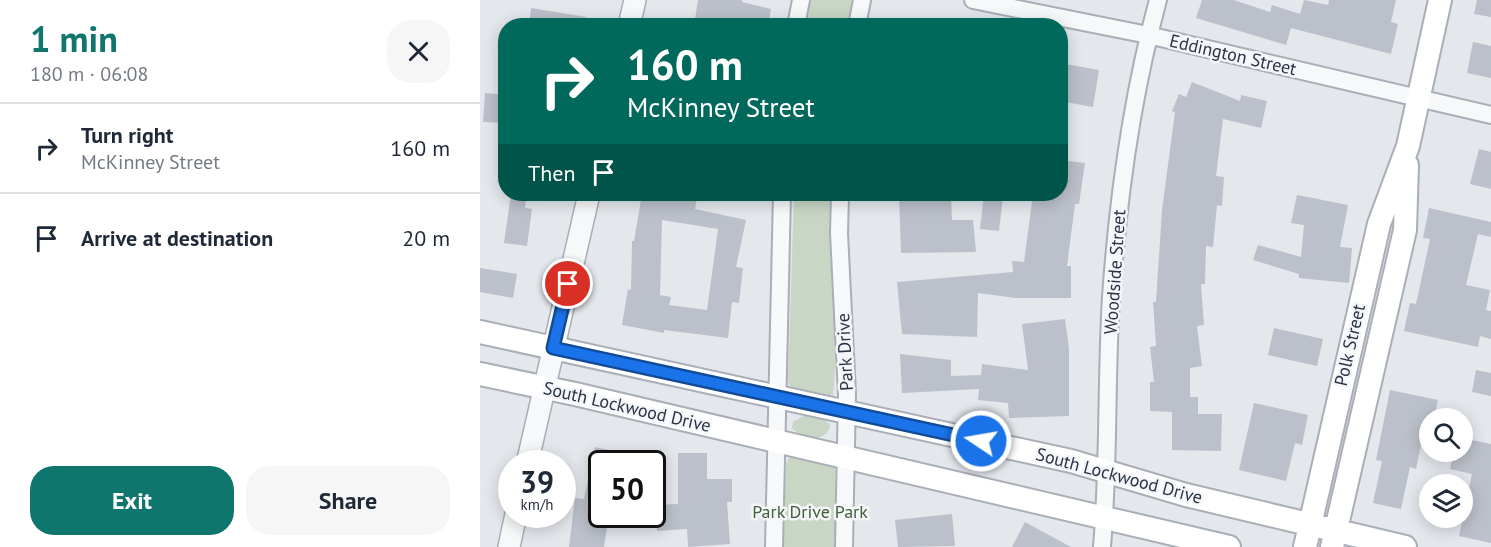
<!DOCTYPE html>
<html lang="en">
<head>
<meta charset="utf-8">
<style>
	body { margin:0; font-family:"PT Sans",sans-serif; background:#f6f6f7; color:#1f2937; height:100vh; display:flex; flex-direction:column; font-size:22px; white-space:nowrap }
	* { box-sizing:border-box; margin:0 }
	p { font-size:20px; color:#747a83 }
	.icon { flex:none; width:33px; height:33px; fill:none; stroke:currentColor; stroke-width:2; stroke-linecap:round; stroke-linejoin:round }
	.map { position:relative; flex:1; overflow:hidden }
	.sheet { display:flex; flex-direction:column; background:#fff; width:480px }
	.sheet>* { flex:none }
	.guide { position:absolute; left:18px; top:18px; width:570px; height:183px; border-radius:24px; box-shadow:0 3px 15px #0003; background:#00695c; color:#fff; overflow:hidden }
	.fabs { position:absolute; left:939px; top:408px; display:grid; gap:12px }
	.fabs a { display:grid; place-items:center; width:54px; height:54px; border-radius:50%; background:#fff; box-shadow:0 3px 15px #0003; font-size:30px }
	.speed { position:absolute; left:18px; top:450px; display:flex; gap:12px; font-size:30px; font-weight:700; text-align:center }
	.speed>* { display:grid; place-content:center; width:78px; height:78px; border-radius:50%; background:#fff; box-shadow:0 3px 15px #0003; line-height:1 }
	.speed small { font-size:15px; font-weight:400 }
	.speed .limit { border:3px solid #111; border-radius:9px; background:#fff; color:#111 }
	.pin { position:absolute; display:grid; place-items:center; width:51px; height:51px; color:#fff; margin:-26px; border:3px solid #fff; border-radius:50%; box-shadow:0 2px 6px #0007 }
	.me { position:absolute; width:66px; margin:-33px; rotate:282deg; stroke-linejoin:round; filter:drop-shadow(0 0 4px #0008) }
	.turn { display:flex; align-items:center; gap:21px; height:126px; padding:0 30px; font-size:27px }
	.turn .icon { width:78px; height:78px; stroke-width:2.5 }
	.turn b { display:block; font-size:42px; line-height:51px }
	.then { display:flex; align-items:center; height:57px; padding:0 30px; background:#0003; gap:12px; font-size:22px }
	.round { display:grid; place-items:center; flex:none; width:63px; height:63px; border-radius:24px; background:#f6f6f7 }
	.overview { display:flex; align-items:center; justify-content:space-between; height:102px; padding:0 30px }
	h1 { font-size:36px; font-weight:600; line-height:45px; color:#0f766e }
	.button { display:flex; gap:12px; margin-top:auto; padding:12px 30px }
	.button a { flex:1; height:69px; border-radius:24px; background:#0f766e; color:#fff; font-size:24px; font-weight:600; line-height:69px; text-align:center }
	.button a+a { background:#f6f6f7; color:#1f2937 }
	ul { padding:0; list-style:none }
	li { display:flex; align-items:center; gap:18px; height:90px; padding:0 30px; border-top:2px solid #e0e1e3 }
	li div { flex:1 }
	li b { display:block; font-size:22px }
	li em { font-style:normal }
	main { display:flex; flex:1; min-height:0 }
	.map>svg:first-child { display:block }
	.green { fill:#c9d6c5 }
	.building { fill:#bbc0ca; fill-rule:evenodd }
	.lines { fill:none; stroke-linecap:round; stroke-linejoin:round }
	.minor-casing { stroke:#a9aeb7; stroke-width:20 }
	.tertiary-casing { stroke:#a9aeb7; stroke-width:24 }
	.secondary-casing { stroke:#a9aeb7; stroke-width:26 }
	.minor { stroke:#f7f8fa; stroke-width:16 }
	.tertiary { stroke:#f7f8fa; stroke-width:21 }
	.secondary { stroke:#fff; stroke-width:22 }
	.route-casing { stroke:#114b97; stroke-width:15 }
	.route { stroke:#1a73e8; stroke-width:10 }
	.labels { text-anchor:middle; stroke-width:5; stroke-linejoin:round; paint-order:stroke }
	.street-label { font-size:18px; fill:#2b3445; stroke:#f4f6f9 }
	.park-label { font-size:18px; fill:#3f6138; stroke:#f4f6f9 }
</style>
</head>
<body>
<main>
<section class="sheet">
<div class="overview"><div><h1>1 min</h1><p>180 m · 06:08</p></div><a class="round"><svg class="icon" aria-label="close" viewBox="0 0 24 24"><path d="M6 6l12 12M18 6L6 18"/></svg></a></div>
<ul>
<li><svg class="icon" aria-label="right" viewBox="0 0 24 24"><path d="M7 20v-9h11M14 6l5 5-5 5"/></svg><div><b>Turn right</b><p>McKinney Street</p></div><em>160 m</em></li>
<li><svg class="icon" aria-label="arrive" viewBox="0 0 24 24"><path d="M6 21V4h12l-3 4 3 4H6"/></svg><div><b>Arrive at destination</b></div><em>20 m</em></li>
</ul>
<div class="button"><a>Exit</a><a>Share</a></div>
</section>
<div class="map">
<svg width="1011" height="547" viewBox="0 0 1011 547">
	<rect width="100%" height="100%" fill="#e4e7ec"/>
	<path class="green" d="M331,0H372L368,25H327Z
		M314,194H353L355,372L353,396L311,387L308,382Z
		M327,414L342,417L350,425C347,444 322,439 312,428L313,422Z
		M314,456L351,464L355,469L356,547H303L306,464L309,458Z"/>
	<path class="building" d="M218,0H262V2L291,9L288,26H214Z
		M722,0H754L790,12L792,5L820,14L824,0L848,5L849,0H916L911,22L918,24L911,54L811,28L806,45L716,18Z
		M997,0H1011V17L994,14Z
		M51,8L106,17V26H49Z
		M993,42L1011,46V78L987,73Z
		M580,63L619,70L613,107L580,101Z
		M712,82L760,101L761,95L787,101L781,128L743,119L736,176L744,177L742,206L737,205L733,247L726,246L725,284H721L724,325L717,326L722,366L710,368V397H718V414H742L741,451L692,450V412L670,411V382H674L670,347L676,346L673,302H676L682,210L695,112L692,111L699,94L706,97Z
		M5,93L26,95V123L3,122Z
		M999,149L1011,152V189L990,184Z
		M580,160L605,163L599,204H595L587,266H591V298H536L498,293L497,337L422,334L417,282L533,272L532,261L544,262L553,194H580Z
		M31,194H47L45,208L52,209L47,246L24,243Z
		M162,194H196L217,197L215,209L266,220L256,267L263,268L259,303L252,302L248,338L184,330V333L142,325L148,289L151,290L152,241H154ZM182,220L238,229L227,310L189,305L191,297L180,295Z
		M419,194H471L472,220H493L496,252L421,253Z
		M504,194L523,196L519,231L500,229Z
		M817,195L868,205L860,247L872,248L869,283L819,278V274L773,260L778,245L821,257L824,225L811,223Z
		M949,208L1011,222V237L998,234L986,285L1010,290L1006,310L1011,311V339L1000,336L998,347L924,331L930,303L936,304L950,239L943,238Z
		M0,268L37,274L33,298L0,292Z
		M585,319L589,349V416L529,418L528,403L498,400L499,389L422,393L420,354L471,360V376L501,375L502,364L548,370L542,324Z
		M794,328L843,339L837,366L788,355Z
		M996,370L1011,373V396L992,392Z
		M910,390L958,400L954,418H950V426L945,425L936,469L930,467L921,509L893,503L902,461L896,460Z
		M774,403L828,415L822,445L815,443L806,481L759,470Z
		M982,438L1011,444V543L979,536L992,474L970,469L974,452H982Z
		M115,447L160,457V464H122V514H129L124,547H89L95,498L104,499Z
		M198,453H227V479H252V502H247L250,544L208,547L207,529L177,531L175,505L198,504Z
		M472,514L475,546L418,547L415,520Z
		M545,522L591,547H532Z"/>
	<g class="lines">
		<defs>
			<path id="minor" d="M493,0L668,35L1011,115
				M316,26L321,0
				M377,26L382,0
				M360,194L359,233L367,394L364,547
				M294,547L302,194
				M622,547C629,464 626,380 631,297C638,197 652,96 678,0"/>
			<path id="tertiary" d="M149,26L155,0
				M47,464L109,194
				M29,547L36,514"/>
			<path id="secondary" d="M0,332L591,461L706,495L925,547
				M0,374L95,394L749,547
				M825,547L899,224L928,146L960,0
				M852,547L925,230L927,165"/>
		</defs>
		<use href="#minor" class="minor-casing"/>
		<use href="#tertiary" class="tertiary-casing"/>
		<use href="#secondary" class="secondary-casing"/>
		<use href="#minor" class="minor"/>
		<use href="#tertiary" class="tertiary"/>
		<use href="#secondary" class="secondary"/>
	</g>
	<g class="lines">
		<defs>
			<path id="route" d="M88,284L73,348L501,441"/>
		</defs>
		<use href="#route" class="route-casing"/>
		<use href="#route" class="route"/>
	</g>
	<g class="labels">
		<g class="street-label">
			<text transform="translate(753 55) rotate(13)" y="6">Eddington Street</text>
			<text transform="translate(635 272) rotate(-86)" y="6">Woodside Street</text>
			<text transform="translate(870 345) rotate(-77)" y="6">Polk Street</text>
			<text transform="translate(365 352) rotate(-93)" y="6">Park Drive</text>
			<text transform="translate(147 407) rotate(13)" y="6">South Lockwood Drive</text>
			<text transform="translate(639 476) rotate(15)" y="6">South Lockwood Drive</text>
		</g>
		<g class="park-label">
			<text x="330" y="518">Park Drive Park</text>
		</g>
	</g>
</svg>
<div class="fabs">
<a><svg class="icon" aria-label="search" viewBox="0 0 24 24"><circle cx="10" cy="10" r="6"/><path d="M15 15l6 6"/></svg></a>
<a><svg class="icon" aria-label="layers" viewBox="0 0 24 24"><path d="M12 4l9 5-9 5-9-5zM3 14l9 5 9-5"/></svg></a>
</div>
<div class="speed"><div>39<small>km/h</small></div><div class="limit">50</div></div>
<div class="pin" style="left:88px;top:284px;background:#d93025"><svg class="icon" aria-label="arrive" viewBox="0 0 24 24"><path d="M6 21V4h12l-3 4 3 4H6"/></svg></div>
<svg class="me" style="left:501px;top:441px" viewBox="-20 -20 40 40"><circle r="17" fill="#1a73e8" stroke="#fff" stroke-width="3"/><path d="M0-11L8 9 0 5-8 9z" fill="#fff"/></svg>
<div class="guide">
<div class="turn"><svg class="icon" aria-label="right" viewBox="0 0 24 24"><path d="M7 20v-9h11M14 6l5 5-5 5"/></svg><div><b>160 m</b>McKinney Street</div></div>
<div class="then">Then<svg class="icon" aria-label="arrive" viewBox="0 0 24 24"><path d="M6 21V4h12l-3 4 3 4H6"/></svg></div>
</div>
</div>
</main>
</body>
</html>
